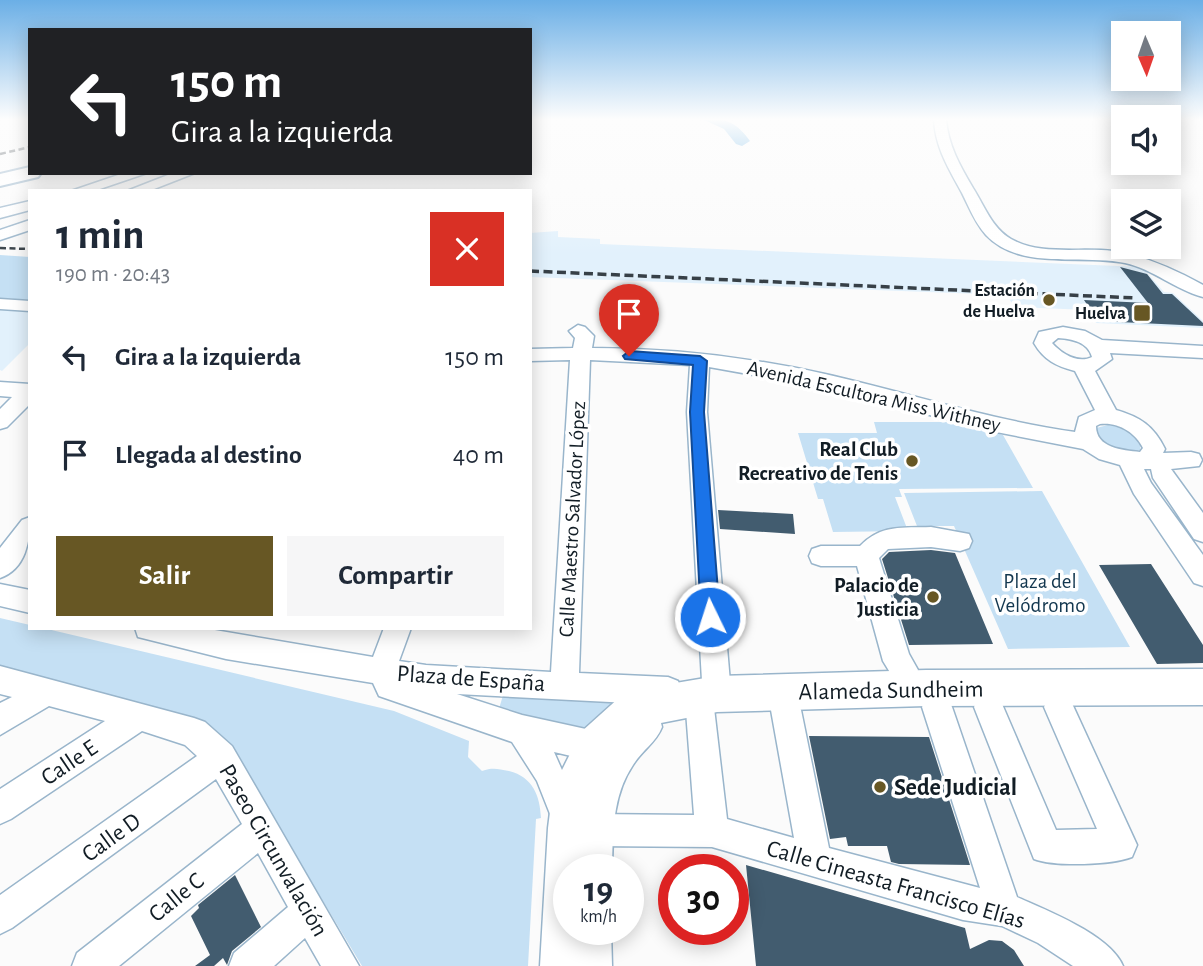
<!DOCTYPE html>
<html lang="es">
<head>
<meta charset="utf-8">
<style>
	body { margin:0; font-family:"Alegreya Sans",sans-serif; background:#f6f6f7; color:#1f2937; height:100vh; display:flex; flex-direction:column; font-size:26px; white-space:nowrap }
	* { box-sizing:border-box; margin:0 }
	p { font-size:23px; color:#747a83 }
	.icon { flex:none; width:38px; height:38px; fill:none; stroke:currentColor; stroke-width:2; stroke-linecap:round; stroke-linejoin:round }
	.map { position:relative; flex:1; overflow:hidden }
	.drawer { position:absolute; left:28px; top:189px; width:504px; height:441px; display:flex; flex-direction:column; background:#fff; border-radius:0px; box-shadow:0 4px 18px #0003 }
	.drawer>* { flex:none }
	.top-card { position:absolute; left:28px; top:28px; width:504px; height:147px; border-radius:0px; box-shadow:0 4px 18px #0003; background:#202124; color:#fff; overflow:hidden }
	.needle { width:46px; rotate:178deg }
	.buttons { position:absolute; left:1111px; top:21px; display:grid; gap:14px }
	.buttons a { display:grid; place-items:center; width:70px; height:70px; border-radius:0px; background:#fff; box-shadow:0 4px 18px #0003; font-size:35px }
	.speed { position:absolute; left:553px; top:854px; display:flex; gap:14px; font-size:35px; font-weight:700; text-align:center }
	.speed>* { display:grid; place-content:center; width:91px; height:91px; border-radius:50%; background:#fff; box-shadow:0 4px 18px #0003; line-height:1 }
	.speed small { font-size:18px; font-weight:400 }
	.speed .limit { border:10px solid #d22; background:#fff; color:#111 }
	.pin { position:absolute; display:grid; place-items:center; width:60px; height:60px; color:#fff; margin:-72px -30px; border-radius:50% 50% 50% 0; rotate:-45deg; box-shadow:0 0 7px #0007 }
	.pin .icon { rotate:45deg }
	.me { position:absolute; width:77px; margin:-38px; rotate:356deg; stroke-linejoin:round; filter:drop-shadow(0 0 5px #0008) }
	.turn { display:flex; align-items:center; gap:24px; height:147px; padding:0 28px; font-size:32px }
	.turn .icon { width:91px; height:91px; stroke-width:2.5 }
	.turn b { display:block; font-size:49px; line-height:60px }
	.round { display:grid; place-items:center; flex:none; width:74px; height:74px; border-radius:0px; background:#f6f6f7 }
	.overview { display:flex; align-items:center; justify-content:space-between; height:119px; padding:0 28px }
	h1 { font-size:42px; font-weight:600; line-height:52px }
	.action { display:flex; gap:14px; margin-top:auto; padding:14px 28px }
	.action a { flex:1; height:80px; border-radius:0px; background:#675724; color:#fff; font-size:28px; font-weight:600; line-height:80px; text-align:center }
	.action a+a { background:#f6f6f7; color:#1f2937 }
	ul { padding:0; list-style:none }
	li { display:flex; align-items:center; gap:21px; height:98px; padding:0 28px }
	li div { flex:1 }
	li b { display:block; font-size:26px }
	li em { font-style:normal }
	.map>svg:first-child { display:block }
	.built { fill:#e2f1fc }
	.green { fill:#c5e0f4 }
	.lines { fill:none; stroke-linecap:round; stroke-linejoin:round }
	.river { fill:#51a7e2; fill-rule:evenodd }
	.building { fill:#425c6f }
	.minor-casing { stroke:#99b5cb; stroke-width:3 }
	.major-casing { stroke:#99b5cb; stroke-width:3 }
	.highway-casing { stroke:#99b5cb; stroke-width:4 }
	.minor { fill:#fff; fill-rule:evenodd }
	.major { fill:#fff; fill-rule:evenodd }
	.highway { fill:#fff; fill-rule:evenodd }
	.rail-far1 { stroke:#374047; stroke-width:2.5; stroke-dasharray:6 3.5; stroke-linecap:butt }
	.rail { stroke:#374047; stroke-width:3.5; stroke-dasharray:9 4.5; stroke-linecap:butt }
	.route { fill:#1a73e8; stroke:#114b97; stroke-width:2 }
	.poi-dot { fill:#675724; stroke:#fff; stroke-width:2.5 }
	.labels { text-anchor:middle; stroke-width:7; stroke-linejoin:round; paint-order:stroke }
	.far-poi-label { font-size:18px; font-weight:bold; fill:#121d25; stroke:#fff; text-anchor:end }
	.street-label { font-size:21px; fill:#121d25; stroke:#fff }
	.poi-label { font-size:21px; font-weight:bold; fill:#121d25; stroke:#fff; text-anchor:end }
	.park-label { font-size:21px; fill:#13374f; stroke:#fff }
	.near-street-label { font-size:24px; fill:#121d25; stroke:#fff }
	.near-poi-label { font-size:24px; font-weight:bold; fill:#121d25; stroke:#fff; text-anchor:start }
</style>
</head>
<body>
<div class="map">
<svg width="1203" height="966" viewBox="0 0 1203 966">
	<rect width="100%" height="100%" fill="#fbfbfb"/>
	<path class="built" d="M558,231V237L600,239V244L1142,267L1164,292L1173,293L1203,321V328L1096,323L1088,310L1014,307L1007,295L530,277V233Z
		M0,309L30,311V343L2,371L0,370Z"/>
	<path class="green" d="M0,255L30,257V300L0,298Z
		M874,422H955L1003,435L1033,488L899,489L902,497H895L908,531L833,532L823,499H818L798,433H877Z
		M1112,424L1127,429L1141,442L1140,450C1123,458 1110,447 1097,437L1096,428Z
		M1042,491L1130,647L1008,649L954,526H917L904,493Z
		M0,618L30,625V628H43L394,711L469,741L468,757L482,771C493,767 498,769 509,771C533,777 540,796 541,818L536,819L528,966H362L229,745L212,730L159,708L0,667Z
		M504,692L631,698L592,727L581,729L498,712Z"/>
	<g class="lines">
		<path class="river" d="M702,119C726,118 736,122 750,141L742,146L736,144L724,129Z"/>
	</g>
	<path class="building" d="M1120,267L1147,274L1163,294H1172L1203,323V326L1098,321L1084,300L1148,303Z
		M718,510L793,514L795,534L720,529Z
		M931,550L955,553L993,644L909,645L882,559L889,552Z
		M1151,564L1203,645V663L1157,664L1099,565Z
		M809,736L929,737L970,865L899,864L891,862L887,846H848L846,837L830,839Z
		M746,865L965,928L970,949L989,940L1002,941L1014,950L1024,966H756Z
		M235,875L261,927L232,951L227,965L223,958L214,966H195L210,955L191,916L199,908L198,905Z"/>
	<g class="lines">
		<defs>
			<path id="minor" d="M934,119H946C948,145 960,166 973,188C985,207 992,228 1011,239C1041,256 1080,247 1113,251C1145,256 1174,269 1203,285V297C1176,290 1153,269 1125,263C1081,254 1020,271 986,235C975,223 969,207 962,193C949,169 935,147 934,119Z
				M124,173H147L94,191H71Z
				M173,173H195L149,191H127Z
				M30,201V210L0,218V208Z
				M30,220V230L0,240V230Z
				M0,299L30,301V311L0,309Z
				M578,325L585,327L594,336L592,348C670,348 749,357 825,374C909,393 990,420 1075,432L1079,417L1095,410L1075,371C1056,366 1044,360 1034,343L1039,332L1063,327L1085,331L1102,340L1203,346V358L1110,353L1112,359L1095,371L1116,410C1140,417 1154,426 1165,449L1163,453L1191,452L1199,454L1202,460L1199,466L1171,469L1203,513V542L1194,539L1153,478L1151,469H1144L1151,483L1203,555V586L1194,583L1134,494L1120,465L1099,459L1083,449L991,431L826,388L709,367L707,412L731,694L727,704L714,708L727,819L794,838L771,710L776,700L786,696L796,700L801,710L829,848L980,888L922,707L927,697L937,693L947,697L952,707L1017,897C1048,911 1110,935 1123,966H1073L1038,943L1002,926L963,920L712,847L592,846L580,842L576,830L580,818L592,814L694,815L686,711L691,701L694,699L692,693L696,683L702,681L687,412L690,365L590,360L579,673L668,677L678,681L682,691L678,701L668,705L457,694L522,715L595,731L614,741L618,752L614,763L603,767L588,760L554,752L581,813L576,824L565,829L554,824L537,781L512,742L379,696L373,683L226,659L138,637L135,628H203L373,657L384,628H411L399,661L426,665L551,672L570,360L530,361V349L573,348L575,338L569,331ZM1058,338C1072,339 1088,342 1092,357C1078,364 1062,354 1052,343ZM1100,424C1118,422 1135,432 1143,448L1140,452C1122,450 1096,448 1096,426Z
				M0,382L30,384V404L7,427L0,429V409L12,397L0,396Z
				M30,517C30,541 26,569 0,578V548L22,520Z
				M931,527L969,534L972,541L969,548L960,551L931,547L888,549L879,558L909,654L918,670L914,679L904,683L894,679L883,661L857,566H821L812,563L809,556L812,549L821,546H860C881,524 903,528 931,527Z
				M0,584L30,590V613L0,606Z
				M0,666L194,718L205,722L232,746L359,966H321L305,938L274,966H229L234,953L288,907L258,853L119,966H72L77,953L242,824L216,779L12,928L0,934V895L197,756L185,745L142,731L11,819L0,824V789L105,721L49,706L0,735V703L12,697L0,694Z
				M989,693L999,697L1056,830L1097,829L1044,707L1049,697L1059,693L1069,697L1137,845L1132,857C1111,865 1055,867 1034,859L974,707L979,697Z"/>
			<path id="major" d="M1203,669V705L926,706L717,712L661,723L662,727C656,743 642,750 633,765C612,796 613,833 612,870H569V929H611L612,966H540L548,828L553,788L581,732L621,696L634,690L717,676L926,670Z"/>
			<path id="highway" d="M30,167V173H41L38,177L0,186V174Z"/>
		</defs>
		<use href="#minor" class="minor-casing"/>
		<use href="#major" class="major-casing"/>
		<use href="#highway" class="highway-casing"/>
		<use href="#minor" class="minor"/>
		<use href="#major" class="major"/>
		<use href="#highway" class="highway"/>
		<path class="rail-far1" d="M0,154L30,147
			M0,248L30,249"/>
		<path class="rail" d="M530,271L1136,298"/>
	</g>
	<linearGradient id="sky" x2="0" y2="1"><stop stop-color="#6bafe6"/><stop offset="0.47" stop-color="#fdfdfd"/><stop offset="1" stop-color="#fdfdfd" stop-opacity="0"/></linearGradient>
	<rect width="1203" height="254" fill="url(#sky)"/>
	<path class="route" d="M629,351L700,356L707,361L704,412L720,617L717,623L710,626L704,623L701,617L690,412L693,365L625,359L623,356Z"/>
	<g class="poi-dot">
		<circle cx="1049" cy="300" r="7"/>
		<rect x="1133" y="304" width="18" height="18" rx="3.5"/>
		<circle cx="912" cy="461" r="7"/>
		<circle cx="933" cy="597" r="7"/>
		<circle cx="880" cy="787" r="7"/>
	</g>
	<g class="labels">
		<g class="far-poi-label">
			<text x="1035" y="296">Estación<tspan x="1035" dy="21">de Huelva</tspan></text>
			<text x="1126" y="319">Huelva</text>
		</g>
		<g class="street-label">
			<text transform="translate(874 396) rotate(13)" y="7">Avenida Escultora Miss Withney</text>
			<text transform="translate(572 519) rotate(-87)" y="7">Calle Maestro Salvador López</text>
		</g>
		<g class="poi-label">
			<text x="898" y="456">Real Club<tspan x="898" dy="24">Recreativo de Tenis</tspan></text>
			<text x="919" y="592">Palacio de<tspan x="919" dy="24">Justicia</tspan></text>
		</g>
		<g class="park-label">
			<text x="1040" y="588">Plaza del<tspan x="1040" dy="24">Velódromo</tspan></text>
		</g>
		<g class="near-street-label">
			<text transform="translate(471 678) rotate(4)" y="8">Plaza de España</text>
			<text transform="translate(891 690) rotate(-1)" y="8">Alameda Sundheim</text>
			<text transform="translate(69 762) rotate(-34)" y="8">Calle E</text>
			<text transform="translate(111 837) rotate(-36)" y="8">Calle D</text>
			<text transform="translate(274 850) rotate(60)" y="8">Paseo Circunvalación</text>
			<text transform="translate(896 884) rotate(16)" y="8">Calle Cineasta Francisco Elías</text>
			<text transform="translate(176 897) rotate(-39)" y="8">Calle C</text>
		</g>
		<g class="near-poi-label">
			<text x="894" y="795">Sede Judicial</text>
		</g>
	</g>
</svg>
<div class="buttons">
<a><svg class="needle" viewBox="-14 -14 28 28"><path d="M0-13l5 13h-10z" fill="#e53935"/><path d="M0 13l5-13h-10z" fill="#747a83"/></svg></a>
<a><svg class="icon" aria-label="sound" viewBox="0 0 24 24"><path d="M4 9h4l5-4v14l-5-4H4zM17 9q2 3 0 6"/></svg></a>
<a><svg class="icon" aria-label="layers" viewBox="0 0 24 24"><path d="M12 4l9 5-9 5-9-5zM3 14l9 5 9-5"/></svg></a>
</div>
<div class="speed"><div>19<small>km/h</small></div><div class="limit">30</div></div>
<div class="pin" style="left:629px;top:356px;background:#d93025"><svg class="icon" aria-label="arrive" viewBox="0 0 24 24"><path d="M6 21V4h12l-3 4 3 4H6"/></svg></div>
<svg class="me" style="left:710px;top:617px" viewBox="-20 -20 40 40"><circle r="17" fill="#1a73e8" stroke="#fff" stroke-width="3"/><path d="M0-11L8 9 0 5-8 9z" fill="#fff"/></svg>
<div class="top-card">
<div class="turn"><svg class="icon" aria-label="left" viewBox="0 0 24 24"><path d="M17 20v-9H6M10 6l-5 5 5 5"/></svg><div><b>150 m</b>Gira a la izquierda</div></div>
</div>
<section class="drawer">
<div class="overview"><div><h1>1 min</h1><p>190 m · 20:43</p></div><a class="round" style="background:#d93025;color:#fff"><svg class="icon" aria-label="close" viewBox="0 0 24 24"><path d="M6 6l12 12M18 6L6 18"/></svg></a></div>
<ul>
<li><svg class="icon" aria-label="left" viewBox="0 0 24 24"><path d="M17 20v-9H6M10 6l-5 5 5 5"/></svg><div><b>Gira a la izquierda</b></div><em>150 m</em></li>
<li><svg class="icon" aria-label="arrive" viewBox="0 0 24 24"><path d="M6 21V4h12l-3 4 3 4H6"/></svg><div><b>Llegada al destino</b></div><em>40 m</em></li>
</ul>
<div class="action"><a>Salir</a><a>Compartir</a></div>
</section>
</div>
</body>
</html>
